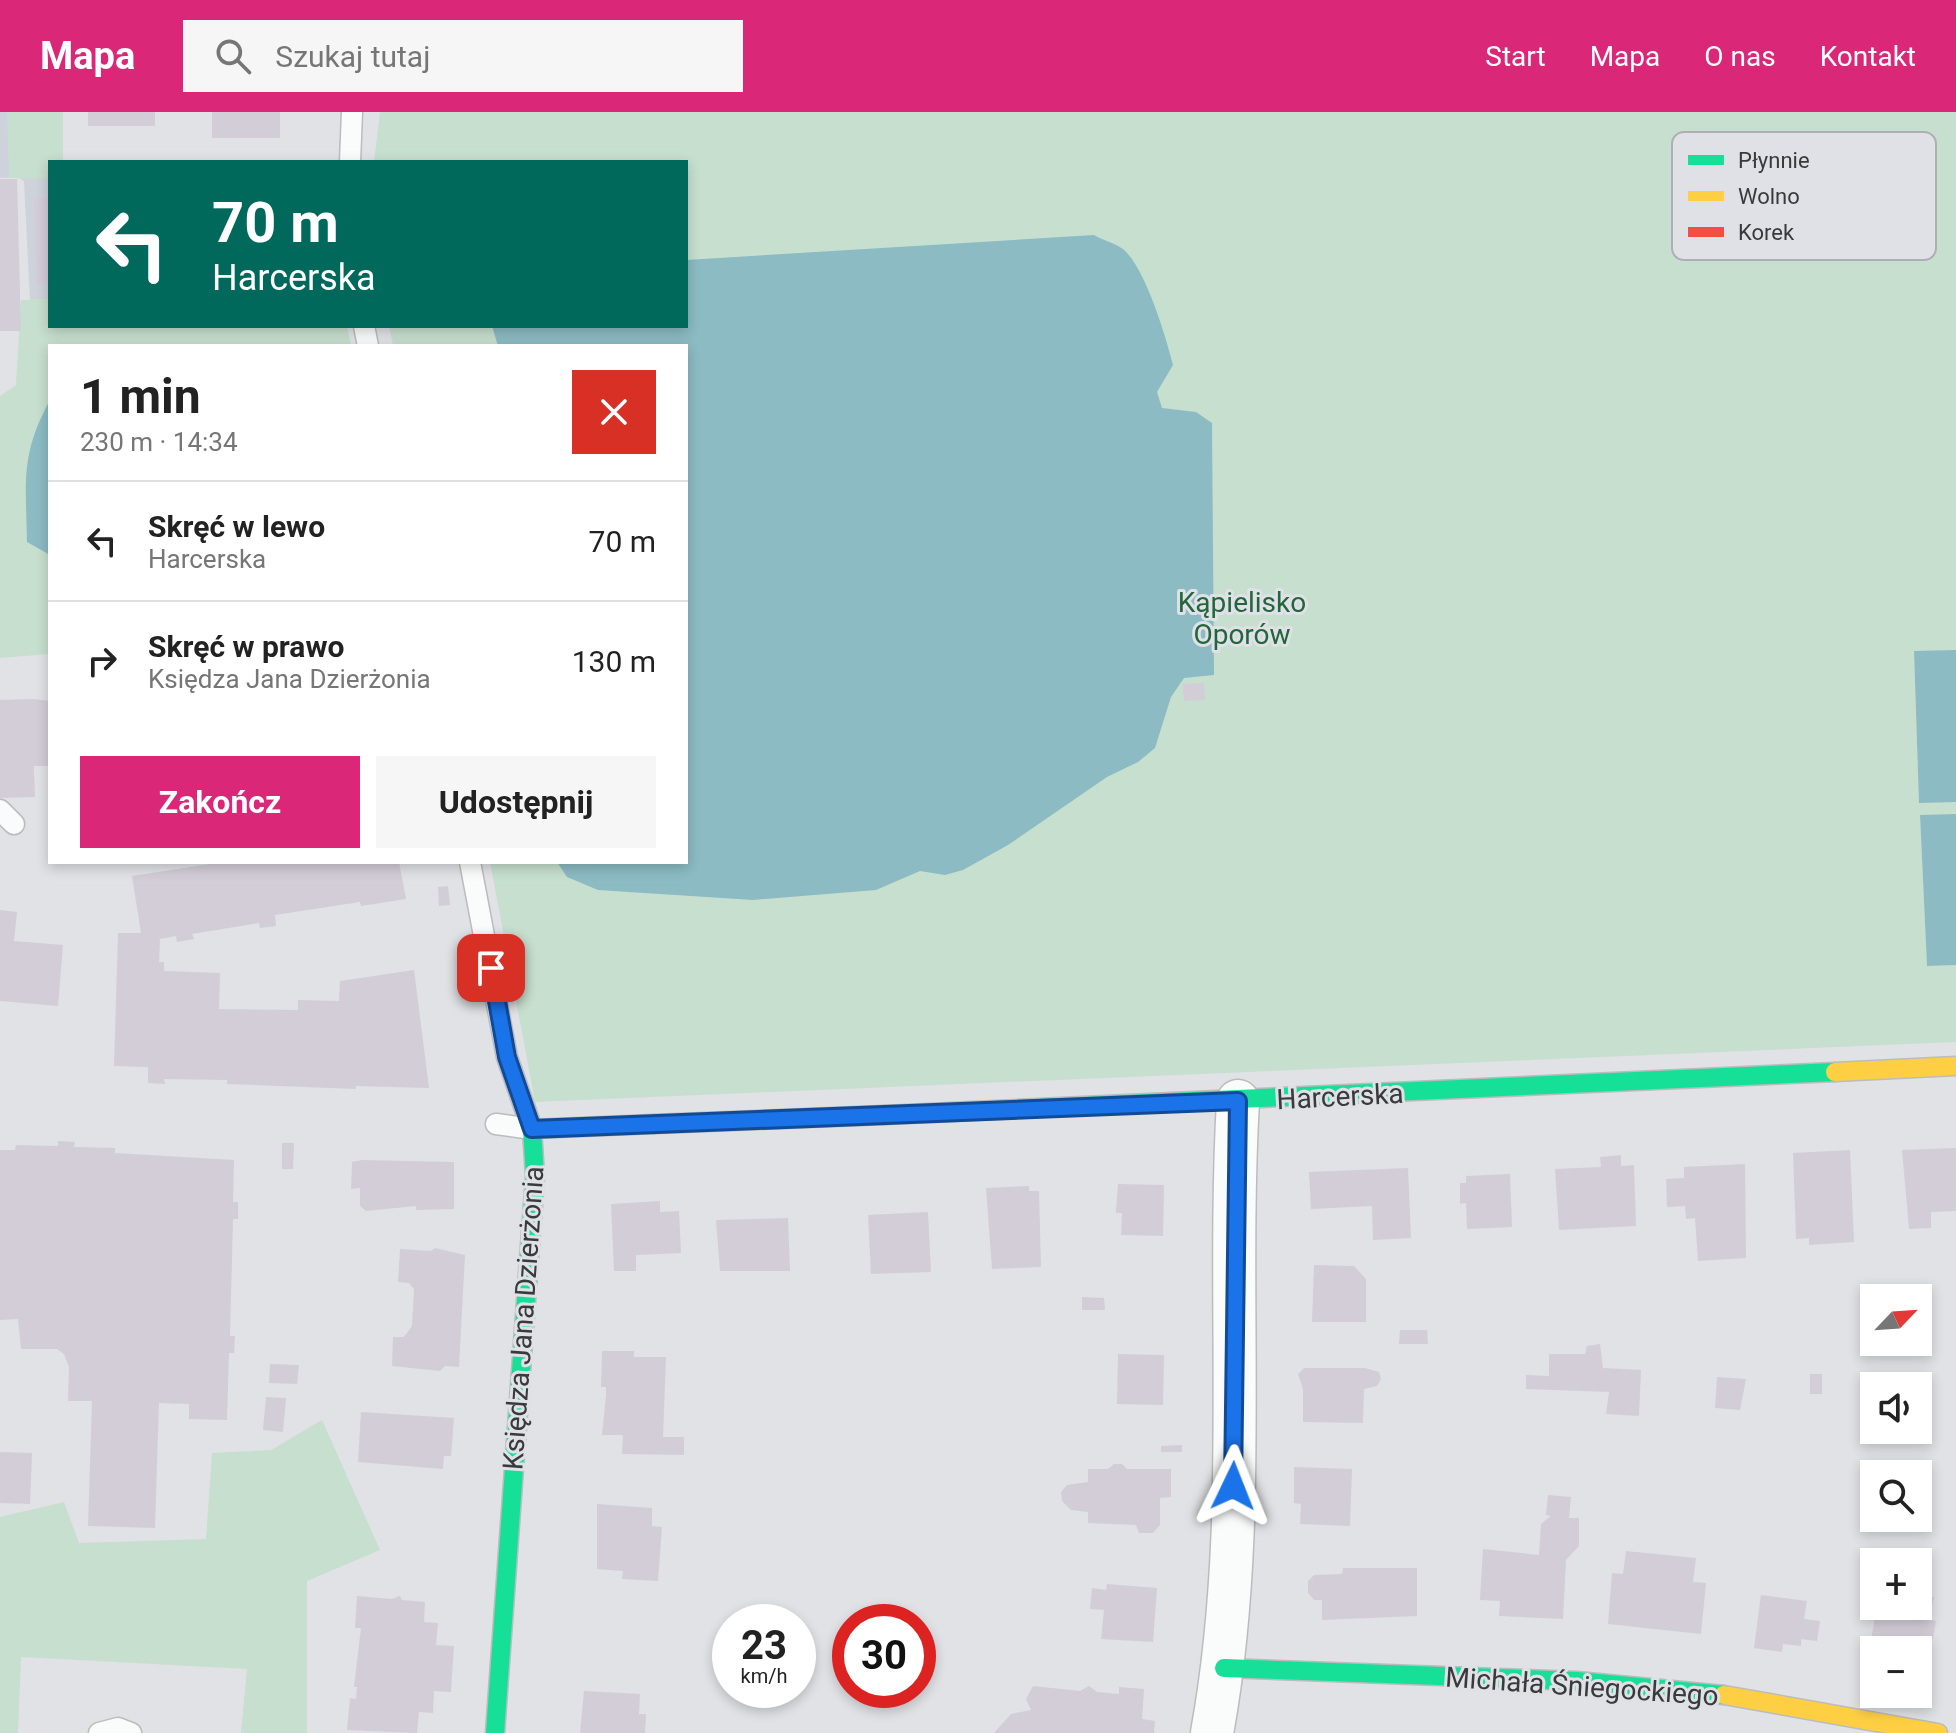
<!DOCTYPE html>
<html lang="pl">
<head>
<meta charset="utf-8">
<style>
	body { margin:0; font-family:Roboto,sans-serif; background:#f6f6f6; color:#222; height:100vh; display:flex; flex-direction:column; font-size:30px; white-space:nowrap }
	* { box-sizing:border-box; margin:0 }
	p { font-size:26px; color:#767676 }
	.icon { flex:none; width:44px; height:44px; fill:none; stroke:currentColor; stroke-width:2; stroke-linecap:round; stroke-linejoin:round }
	.map { position:relative; flex:1; overflow:hidden }
	.panel { position:absolute; left:48px; top:232px; width:640px; height:520px; display:flex; flex-direction:column; background:#fff; border-radius:0px; box-shadow:0 4px 12px #0003 }
	.panel>* { flex:none }
	.banner { position:absolute; left:48px; top:48px; width:640px; height:168px; border-radius:0px; box-shadow:0 4px 12px #0003; background:#00695c; color:#fff; overflow:hidden }
	.needle { width:52px; rotate:65deg }
	.controls { position:absolute; left:1860px; top:1172px; display:grid; gap:16px }
	.controls a { display:grid; place-items:center; width:72px; height:72px; border-radius:0px; background:#fff; box-shadow:0 4px 12px #0003; font-size:40px }
	.speed { position:absolute; left:712px; top:1492px; display:flex; gap:16px; font-size:40px; font-weight:700; text-align:center }
	.speed>* { display:grid; place-content:center; width:104px; height:104px; border-radius:50%; background:#fff; box-shadow:0 4px 12px #0003; line-height:1 }
	.speed small { font-size:20px; font-weight:400 }
	.speed .limit { border:12px solid #d22; background:#fff; color:#111 }
	.pin { position:absolute; display:grid; place-items:center; width:68px; height:68px; color:#fff; margin:-34px; border-radius:16px; box-shadow:0 4px 12px #0006 }
	.me { position:absolute; width:88px; margin:-44px; rotate:2deg; stroke-linejoin:round; filter:drop-shadow(0 0 6px #0008) }
	.turn { display:flex; align-items:center; gap:28px; height:168px; padding:0 32px; font-size:36px }
	.turn .icon { width:104px; height:104px; stroke-width:2.5 }
	.turn b { display:block; font-size:56px; line-height:68px }
	.round { display:grid; place-items:center; flex:none; width:84px; height:84px; border-radius:0px; background:#f6f6f6 }
	.overview { display:flex; align-items:center; justify-content:space-between; height:136px; padding:0 32px }
	h1 { font-size:48px; font-weight:700; line-height:60px }
	.cta { display:flex; gap:16px; margin-top:auto; padding:16px 32px }
	.cta a { flex:1; height:92px; border-radius:0px; background:#db2777; color:#fff; font-size:32px; font-weight:700; line-height:92px; text-align:center }
	.cta a+a { background:#f6f6f6; color:#222 }
	ul { padding:0; list-style:none }
	li { display:flex; align-items:center; gap:24px; height:120px; padding:0 32px; border-top:2px solid #e0e0e0 }
	li div { flex:1 }
	li b { display:block; font-size:30px }
	li em { font-style:normal }
	header { display:flex; align-items:center; gap:48px; box-sizing:border-box; height:112px; padding:0 40px; background:#db2777; color:#fff }
	header strong { font-size:38px }
	nav { display:flex; gap:44px; margin-inline-start:auto; font-size:28px }
	.search { width:560px; height:72px; background:#f6f6f6; display:flex; align-items:center; gap:20px; box-sizing:border-box; padding:0 28px; border-radius:0px; color:#767676; font-size:30px }
	.map>svg:first-child { display:block }
	.built { fill:#ced2da }
	.green { fill:#c7dfce }
	.water { fill:#8cbbc3 }
	.building { fill:#d3cdd7 }
	.lines { fill:none; stroke-linecap:round; stroke-linejoin:round }
	.lane-casing { stroke:#babcbe; stroke-width:23 }
	.street-casing { stroke:#babcbe; stroke-width:45 }
	.fast-casing { stroke:#babcbe; stroke-width:21 }
	.slow-casing { stroke:#babcbe; stroke-width:21 }
	.jam-casing { stroke:#babcbe; stroke-width:21 }
	.lane { stroke:#fafbfb; stroke-width:20 }
	.street { stroke:#fafbfb; stroke-width:42 }
	.fast { stroke:#16e098; stroke-width:18 }
	.slow { stroke:#ffcf43; stroke-width:18 }
	.jam { stroke:#f24e42; stroke-width:18 }
	.route-casing { stroke:#114b97; stroke-width:20 }
	.route { stroke:#1a73e8; stroke-width:14 }
	.labels { text-anchor:middle; stroke-width:6; stroke-linejoin:round; paint-order:stroke }
	.park-label { font-size:28px; fill:#22673c; stroke:#dfe1e7 }
	.street-label { font-size:28px; fill:#393a3c; stroke:#dfe1e7 }
	.key { fill:#dfe1e7; stroke:#adafb4; stroke-width:2 }
	.key-label { font-size:22px; fill:#393a3c }
</style>
</head>
<body>
<header>
<strong>Mapa</strong>
<div class="search"><svg class="icon" aria-label="search" viewBox="0 0 24 24"><circle cx="10" cy="10" r="6"/><path d="M15 15l6 6"/></svg>Szukaj tutaj</div>
<nav><a>Start</a><a>Mapa</a><a>O nas</a><a>Kontakt</a></nav>
</header>
<div class="map">
<svg width="1956" height="1621" viewBox="0 0 1956 1621">
	<rect width="100%" height="100%" fill="#e1e2e5"/>
	<path class="built" d="M0,0H63V50H50V187L30,188L24,69L18,65L0,66Z"/>
	<path class="green" d="M7,0H63V50H50V67L9,66Z
		M380,0H1956V538L1914,540L1919,690H1956V702L1920,704L1927,854L1956,853V930L535,990L490,750H686V234H393L389,214H686V50H374Z
		M50,187V214H347L351,234H50V542L0,546V284L16,273L21,188Z
		M322,1308L380,1438L307,1469V1621H241L247,1557L21,1545L18,1621H0V1405L64,1390L79,1431L206,1427L212,1341L271,1338Z"/>
	<path class="water" d="M1094,123C1102,128 1115,131 1123,137C1145,155 1166,225 1173,253L1157,280L1162,296L1196,300L1212,311L1214,563L1184,566L1171,585L1155,636L1138,650L1107,665L1008,733L963,758L945,763L920,759L876,778L753,788L598,778L567,765L557,750H686V234H498L492,214H686V148Z
		M50,288V443L27,430C26,369 20,343 50,288Z
		M1956,538V690L1919,691L1914,539Z
		M1956,702V853L1927,854L1920,703Z"/>
	<path class="building" d="M88,0H155V14H88Z
		M212,0H280V26H212Z
		M0,67H17L21,219H0Z
		M50,85V172H37L34,86Z
		M1204,571L1205,588L1184,589L1183,572Z
		M33,587L50,589V654H34L35,685L0,686V588Z
		M223,750H399L406,787L361,794L360,790L275,803L276,814L260,816L259,811L192,822L194,827L177,830L176,824L160,827L159,850H164V859L220,861L219,897L298,898V888L339,889L340,869L414,858L429,976L356,974V977L227,972V968L164,967L165,972L148,971V955L114,954L118,821H141L132,764Z
		M448,774L450,793L439,794L438,775Z
		M0,798L17,800L14,829L63,833L58,894L0,889Z
		M58,1029L75,1030L74,1035L115,1036V1041L234,1048L233,1090H238V1107H233L230,1224H235L234,1241H229L227,1308L189,1307V1292L159,1291L155,1416L88,1414L92,1289H68L69,1255L64,1242L57,1237H21L18,1207L0,1208V1038H15L16,1033L58,1034Z
		M282,1031H294L293,1057H282Z
		M1956,1036V1099L1931,1100V1116L1909,1117L1902,1038Z
		M1850,1038L1854,1130L1809,1133V1126L1796,1127L1793,1041Z
		M1621,1043V1054L1634,1053L1636,1114L1559,1118L1555,1057L1601,1055L1600,1045Z
		M362,1048L454,1050V1097L416,1098V1094L366,1099L360,1094V1076L351,1077L352,1050Z
		M1745,1052L1746,1146L1698,1149L1695,1106L1686,1107L1685,1094L1667,1095L1666,1067L1684,1066V1055Z
		M1408,1056L1411,1126L1373,1128L1372,1094L1311,1097L1309,1060Z
		M1510,1062L1512,1115L1467,1117L1466,1091L1460,1092V1071H1466V1064Z
		M1118,1072L1164,1073L1163,1124L1121,1123L1122,1101H1116Z
		M1029,1074V1079H1039L1041,1155L992,1157L986,1076Z
		M660,1089V1100L679,1099L681,1141L636,1143V1159H614L611,1092Z
		M928,1100L931,1160L871,1162L868,1103Z
		M788,1106L790,1159H720L716,1108Z
		M435,1136L465,1143L459,1255L445,1254L440,1259L392,1254L393,1225H404L412,1214L414,1177L409,1171L398,1170L400,1137L431,1139Z
		M1314,1153L1354,1154L1366,1167V1210H1312Z
		M1082,1185L1104,1186L1105,1198H1082Z
		M1400,1218H1427L1428,1232H1399Z
		M1600,1232L1603,1256L1641,1258L1639,1304L1606,1302L1609,1280L1526,1277V1263L1549,1264V1242H1585L1587,1234Z
		M602,1239H634V1245H666L663,1325H684V1343L622,1342L623,1323H602L606,1284V1275H601Z
		M1118,1242L1164,1243L1163,1293L1117,1292Z
		M270,1252L299,1253L297,1272L269,1271Z
		M1304,1256H1365L1379,1260L1381,1267L1377,1274L1364,1277L1363,1311L1303,1310V1277L1298,1262Z
		M1810,1262H1822V1282H1810Z
		M1717,1265L1746,1267L1740,1298L1715,1296Z
		M266,1285L286,1286L283,1320L263,1318Z
		M361,1300L454,1306L451,1344H444L443,1357L358,1350Z
		M1182,1333V1340H1161V1334Z
		M0,1340L32,1341L30,1392L0,1391Z
		M1114,1352H1122L1127,1357H1171V1385L1160,1386V1413L1153,1421H1139L1136,1413L1088,1411V1400L1071,1398L1062,1389L1061,1380L1067,1373L1088,1370V1357H1108Z
		M1294,1355L1352,1357L1350,1414L1300,1412L1301,1392L1294,1391Z
		M1548,1383L1571,1385L1569,1406H1579V1434L1566,1448L1563,1507L1499,1504L1500,1489L1480,1488L1483,1437L1539,1443L1541,1412L1551,1404L1546,1403Z
		M597,1392L652,1396V1414L662,1415L658,1469L622,1467L623,1459L597,1457Z
		M1626,1439L1696,1446L1693,1470L1706,1471L1701,1522L1608,1512L1612,1461L1623,1462Z
		M1343,1456H1417V1504L1322,1508V1488H1314L1308,1481V1469L1314,1463L1342,1462Z
		M1918,1465L1924,1466L1920,1484L1934,1485L1929,1507L1936,1509L1933,1527L1926,1525L1921,1554H1918V1538H1874V1546L1868,1545L1877,1494H1918Z
		M1107,1472L1157,1476L1153,1530L1101,1527L1104,1498L1090,1497L1092,1476L1106,1478Z
		M1761,1483L1807,1489L1804,1507L1820,1509L1817,1529L1801,1527V1534L1783,1532L1782,1540L1754,1536Z
		M357,1484L392,1487L400,1484L402,1488L425,1490L424,1510L438,1511L436,1533L454,1534L451,1580L434,1579L433,1601L419,1600L417,1621L347,1618L350,1586L356,1587L357,1575H354L361,1516H355Z
		M1033,1574L1080,1579L1089,1574L1097,1580L1119,1582V1575L1144,1577L1142,1607L1155,1609L1154,1621H994L1011,1602L1031,1598L1026,1587Z
		M584,1579L640,1582L639,1602H646L645,1621H580Z"/>
	<g class="lines">
		<defs>
			<path id="lane" d="M350,50L352,0
				M364,214L368,234
				M0,698L14,712
				M470,750L507,945L532,1017L496,1012
				M99,1621L118,1616L131,1621"/>
			<path id="street" d="M1212,1621C1250,1413 1226,1199 1238,989"/>
			<path id="fast" d="M884,1003L1835,960
				M1224,1556L1577,1569L1724,1583
				M495,1621L535,1064L532,1017L654,1012"/>
			<path id="slow" d="M1835,960L1956,954
				M1724,1583L1938,1621"/>
			<path id="jam" d="M654,1012L884,1003"/>
		</defs>
		<use href="#lane" class="lane-casing"/>
		<use href="#street" class="street-casing"/>
		<use href="#fast" class="fast-casing"/>
		<use href="#slow" class="slow-casing"/>
		<use href="#jam" class="jam-casing"/>
		<use href="#lane" class="lane"/>
		<use href="#street" class="street"/>
		<use href="#fast" class="fast"/>
		<use href="#slow" class="slow"/>
		<use href="#jam" class="jam"/>
	</g>
	<g class="lines">
		<defs>
			<path id="route" d="M491,856L507,945L532,1017L1238,989L1233,1374"/>
		</defs>
		<use href="#route" class="route-casing"/>
		<use href="#route" class="route"/>
	</g>
	<g class="labels">
		<g class="park-label">
			<text x="1242" y="500">Kąpielisko<tspan x="1242" dy="32">Oporów</tspan></text>
		</g>
		<g class="street-label">
			<text transform="translate(1340 984) rotate(-3)" y="10">Harcerska</text>
			<text transform="translate(523 1206) rotate(-86)" y="10">Księdza Jana Dzierżonia</text>
			<text transform="translate(1582 1574) rotate(4)" y="10">Michała Śniegockiego</text>
		</g>
	</g>
	<rect x="1672" y="20" width="264" height="128" rx="12" class="key"/>
	<rect x="1688" y="43" width="36" height="10" fill="#16e098"/>
	<rect x="1688" y="79" width="36" height="10" fill="#ffcf43"/>
	<rect x="1688" y="115" width="36" height="10" fill="#f24e42"/>
	<g class="key-label">
		<text x="1738" y="56">Płynnie</text>
		<text x="1738" y="92">Wolno</text>
		<text x="1738" y="128">Korek</text>
	</g>
</svg>
<div class="controls">
<a><svg class="needle" viewBox="-14 -14 28 28"><path d="M0-13l5 13h-10z" fill="#e53935"/><path d="M0 13l5-13h-10z" fill="#767676"/></svg></a>
<a><svg class="icon" aria-label="sound" viewBox="0 0 24 24"><path d="M4 9h4l5-4v14l-5-4H4zM17 9q2 3 0 6"/></svg></a>
<a><svg class="icon" aria-label="search" viewBox="0 0 24 24"><circle cx="10" cy="10" r="6"/><path d="M15 15l6 6"/></svg></a>
<a>+</a>
<a>−</a>
</div>
<div class="speed"><div>23<small>km/h</small></div><div class="limit">30</div></div>
<div class="pin" style="left:491px;top:856px;background:#d93025"><svg class="icon" aria-label="arrive" viewBox="0 0 24 24"><path d="M6 21V4h12l-3 4 3 4H6"/></svg></div>
<svg class="me" style="left:1233px;top:1374px" viewBox="-20 -20 40 40"><path d="M0-17L14 15 0 8-14 15z" fill="#1a73e8" stroke="#fff" stroke-width="4"/></svg>
<div class="banner">
<div class="turn"><svg class="icon" aria-label="left" viewBox="0 0 24 24"><path d="M17 20v-9H6M10 6l-5 5 5 5"/></svg><div><b>70 m</b>Harcerska</div></div>
</div>
<section class="panel">
<div class="overview"><div><h1>1 min</h1><p>230 m · 14:34</p></div><a class="round" style="background:#d93025;color:#fff"><svg class="icon" aria-label="close" viewBox="0 0 24 24"><path d="M6 6l12 12M18 6L6 18"/></svg></a></div>
<ul>
<li><svg class="icon" aria-label="left" viewBox="0 0 24 24"><path d="M17 20v-9H6M10 6l-5 5 5 5"/></svg><div><b>Skręć w lewo</b><p>Harcerska</p></div><em>70 m</em></li>
<li><svg class="icon" aria-label="right" viewBox="0 0 24 24"><path d="M7 20v-9h11M14 6l5 5-5 5"/></svg><div><b>Skręć w prawo</b><p>Księdza Jana Dzierżonia</p></div><em>130 m</em></li>
</ul>
<div class="cta"><a>Zakończ</a><a>Udostępnij</a></div>
</section>
</div>
</body>
</html>
